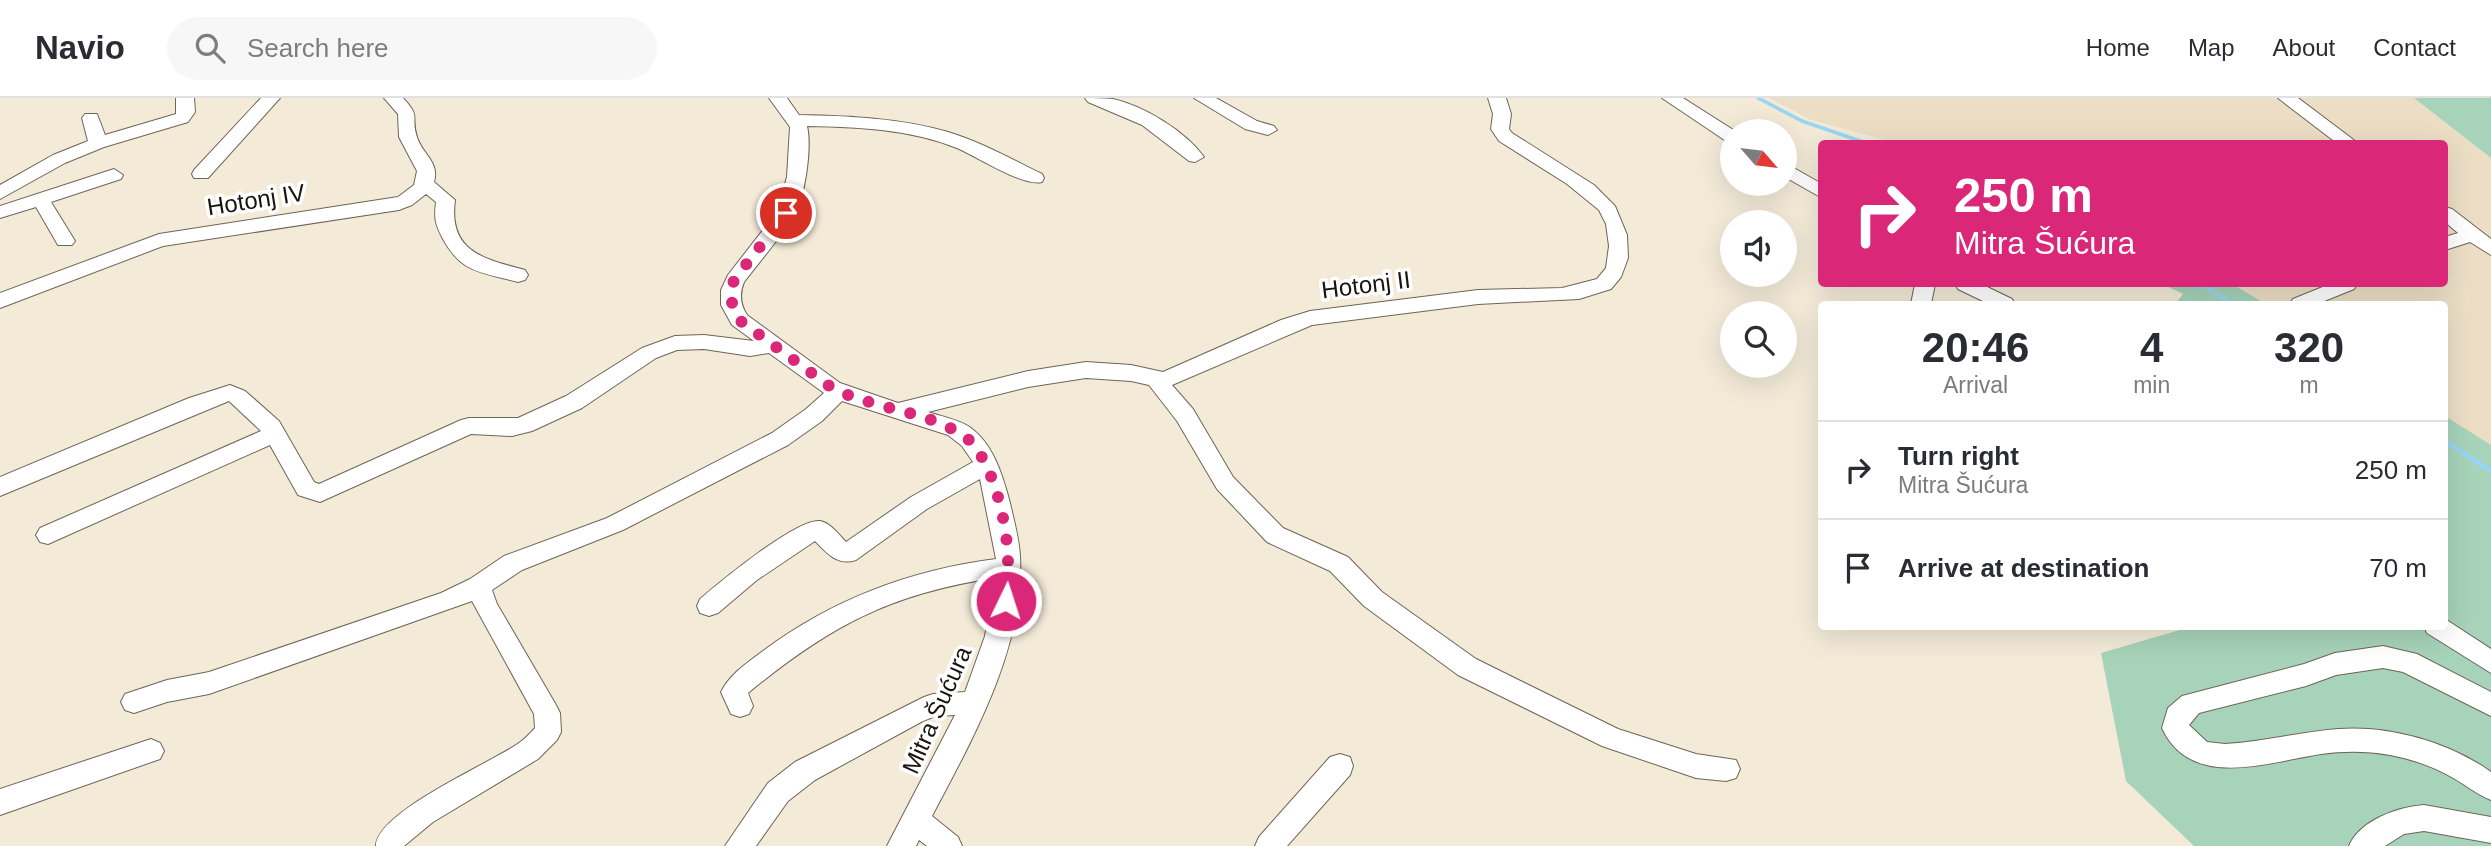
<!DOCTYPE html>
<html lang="en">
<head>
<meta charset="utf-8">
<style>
	body { margin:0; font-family:Arial,sans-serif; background:#f7f7f7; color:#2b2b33; height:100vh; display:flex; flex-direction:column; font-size:26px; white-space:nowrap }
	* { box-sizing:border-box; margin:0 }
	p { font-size:23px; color:#7c7c81 }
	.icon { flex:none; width:38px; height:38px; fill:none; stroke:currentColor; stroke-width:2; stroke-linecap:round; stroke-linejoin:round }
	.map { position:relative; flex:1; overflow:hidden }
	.side { position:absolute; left:1818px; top:203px; width:630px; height:329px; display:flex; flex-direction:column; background:#fff; border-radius:7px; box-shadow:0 7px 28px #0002 }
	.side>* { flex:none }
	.hud { position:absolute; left:1818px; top:42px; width:630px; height:147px; border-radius:7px; box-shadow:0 7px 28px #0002; background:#db2777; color:#fff; overflow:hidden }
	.needle { width:46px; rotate:118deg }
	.controls { position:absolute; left:1720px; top:21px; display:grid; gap:14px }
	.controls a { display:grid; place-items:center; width:77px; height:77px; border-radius:50%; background:#fff; box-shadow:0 7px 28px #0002; font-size:35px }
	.pin { position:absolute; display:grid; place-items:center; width:60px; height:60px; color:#fff; margin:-30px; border:4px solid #fff; border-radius:50%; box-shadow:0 2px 7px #0007 }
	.me { position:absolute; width:77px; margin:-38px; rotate:4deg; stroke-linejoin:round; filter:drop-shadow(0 0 5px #0008) }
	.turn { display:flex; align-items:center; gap:24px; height:147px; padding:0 21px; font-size:32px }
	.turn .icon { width:91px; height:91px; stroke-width:2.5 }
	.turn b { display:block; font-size:49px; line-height:60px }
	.eta { display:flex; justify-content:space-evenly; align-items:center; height:119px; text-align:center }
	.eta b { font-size:42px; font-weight:800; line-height:49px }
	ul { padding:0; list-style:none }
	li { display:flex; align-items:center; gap:21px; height:98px; padding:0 21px; border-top:2px solid #e1e1e2 }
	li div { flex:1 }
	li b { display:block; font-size:26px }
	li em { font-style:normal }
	header { display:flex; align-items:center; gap:42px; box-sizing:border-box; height:98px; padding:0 35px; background:#fff; border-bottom:2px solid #e1e1e2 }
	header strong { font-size:33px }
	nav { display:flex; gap:38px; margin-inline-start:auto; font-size:24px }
	.search { width:490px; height:63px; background:#f7f7f7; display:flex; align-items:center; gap:18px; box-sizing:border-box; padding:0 24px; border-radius:38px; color:#7c7c81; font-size:26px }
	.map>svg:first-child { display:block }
	.built { fill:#ebdec5 }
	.green { fill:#a6d3b9 }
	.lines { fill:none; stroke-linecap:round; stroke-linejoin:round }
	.stream-far1 { stroke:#98d6f2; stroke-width:3.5 }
	.stream { stroke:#98d6f2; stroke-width:4.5 }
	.minor-casing { stroke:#6d6556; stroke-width:2 }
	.minor { fill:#fff; fill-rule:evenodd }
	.route { stroke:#db2777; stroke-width:12; stroke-dasharray:0 21.6 }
	.labels { text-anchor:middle; stroke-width:7; stroke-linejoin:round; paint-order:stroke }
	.street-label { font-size:24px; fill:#18140e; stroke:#fff }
</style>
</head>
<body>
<header>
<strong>Navio</strong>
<div class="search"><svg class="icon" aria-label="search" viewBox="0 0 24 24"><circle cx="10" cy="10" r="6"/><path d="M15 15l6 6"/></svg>Search here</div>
<nav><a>Home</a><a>Map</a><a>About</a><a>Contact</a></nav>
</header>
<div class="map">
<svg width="2491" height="748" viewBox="0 0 2491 748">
	<rect width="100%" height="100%" fill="#f3ead8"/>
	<path class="built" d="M1769,0H2414L2491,60V347L2445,318V206H2266L2232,186H2445V46L1896,45L1811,22Z"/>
	<path class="green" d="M2414,0H2491V60Z
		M2162,186H2232L2266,206H2175L2183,196Z
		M2445,318L2491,347V748H2194L2126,683L2101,555L2190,529L2445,528Z"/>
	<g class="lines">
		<path class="stream-far1" d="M1758,0L1802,23L1869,46
			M2201,186L2233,206"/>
		<path class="stream" d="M2445,343L2491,373"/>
		<defs>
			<path id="minor" d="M176,0H194L195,14L188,24L104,49L65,65L0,101V87L53,57L88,43L82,20L85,16H97L105,37L176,16Z
				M261,0H280L208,80H194L192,76L194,72Z
				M384,0H403C422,20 410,18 417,39C422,56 440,64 434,84L455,102C448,154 484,161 525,172L528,177L525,182L518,184C482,174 462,176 443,141C435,126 434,120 436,104L426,96L412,107L399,112L163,148L0,210V195L159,136L398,99L414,87L417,73L399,39L398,16Z
				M769,0H787L799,17C849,18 900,20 948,34C981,44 1011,61 1042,76L1044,80L1042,84C1023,89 976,58 957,50C910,31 858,29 807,28C812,49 805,99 794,118C779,141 761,162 744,184C739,196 740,206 747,217L840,285L898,305L1028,273L1086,264L1131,267L1163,274L1281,222L1310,213L1478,192L1562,190L1597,181L1606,170L1609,148L1606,126L1599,112L1567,86L1499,43L1491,31L1493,16L1488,0H1506L1511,16L1509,31L1512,35L1594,87L1615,108L1627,137L1628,160L1621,179L1611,191L1579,201L1478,206L1312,227L1172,287L1193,311L1233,379L1283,430L1348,459L1382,494L1476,561L1618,631L1696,656L1736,662L1740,671L1736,680L1726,683L1696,680L1602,648L1458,577L1364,508L1330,473L1267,444L1217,391L1177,323L1149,287L1131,283L1086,280L1028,289L928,314C940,318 956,321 968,328C993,344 1003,378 1010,405C1014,423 1019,440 1020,458C1025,549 973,640 932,718L958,739L962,748H927L919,742L916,748H887L955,617L935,618L921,624L815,682L788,703L756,748H725L768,685L795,664L924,599L933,596L965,594L985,538L995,480C891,495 828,529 748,595L753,608L749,616L740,619L731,616L721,594C730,576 747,565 763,553C833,501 910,472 996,461L980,381L927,411L856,462C837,468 828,456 815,443L757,482L718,515L709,518L700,515L697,508L700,501C720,484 797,420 820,423C831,425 839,437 846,444L911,399L973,364L962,348L948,337L842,303L822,323L788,347L623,432L522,472L492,492L497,506L556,607L560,615L561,634L557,642L538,661L433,724L404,748H376C376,714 491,665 519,645C525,641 530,635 535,630L534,616L472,503L209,596L167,604L134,615L125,612L121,604L125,596L167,582L209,574L441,495L470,481L504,458L607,420L772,335L806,311L824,295L769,255L750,258L704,251L677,252L656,260L582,310L532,333L512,338L471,336L320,404L298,397L270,347L48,446L40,444L36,437L40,430L261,333L229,303L0,398V379L189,300L230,287L245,293L279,323L314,384L319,386L461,322L469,320H518L566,298L642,250L675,238L704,237L754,243L732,227L721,207V192L728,177L777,114L787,79L790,29Z
				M1085,0C1094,0 1104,0 1113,1C1144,8 1185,33 1204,59L1195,64L1189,63L1142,27L1088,4Z
				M1194,0H1216L1257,23L1274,28L1277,32L1268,37L1245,31Z
				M1662,0H1683L1735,33H1732V44L1726,43Z
				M2278,0H2298L2359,46H2338Z
				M1785,65L1822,86V100L1785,79Z
				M114,71L123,77L121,81L51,104L75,143L72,147H58L36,109L0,120V108Z
				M2445,109L2452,111L2491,141V157L2470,144L2445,152V139L2458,135L2445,124Z
				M1915,186H1935L1931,206H1911Z
				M1955,186H1981L2012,201L2015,206H1989L1958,191Z
				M2330,186H2357L2354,191L2317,206H2290L2293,201Z
				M2445,521L2491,551V575L2427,535L2424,528H2445Z
				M2383,548L2417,556L2491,594V618L2403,574L2383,570L2336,577L2306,588L2199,615L2189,627L2207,644L2225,646C2263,644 2300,634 2338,631C2389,627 2449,644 2491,674V702C2478,697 2467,688 2455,681C2435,669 2412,661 2390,657C2367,653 2344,653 2321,656C2268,664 2191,693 2162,630L2168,610L2182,598L2304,566L2335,555Z
				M151,641L160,645L164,653L160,661L0,717V691Z
				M1340,656L1350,659L1353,668L1350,677L1287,748H1255L1259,739L1330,659Z
				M2424,707L2491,719V745L2424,733L2404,736L2385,748H2349C2360,722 2398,709 2424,707Z"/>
		</defs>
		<use href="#minor" class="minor-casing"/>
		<use href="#minor" class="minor"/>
	</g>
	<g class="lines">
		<path class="route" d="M786,115L734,182C729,198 731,207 739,222L832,290C872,310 919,312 958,334C993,352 1008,429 1008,465C1009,478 1007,491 1006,503"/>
	</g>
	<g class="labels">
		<g class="street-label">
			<text transform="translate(256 102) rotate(-9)" y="8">Hotonj IV</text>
			<text transform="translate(1366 187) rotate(-7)" y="8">Hotonj II</text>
			<text transform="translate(937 612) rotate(-66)" y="8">Mitra Šućura</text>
		</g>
	</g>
</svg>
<div class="controls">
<a><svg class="needle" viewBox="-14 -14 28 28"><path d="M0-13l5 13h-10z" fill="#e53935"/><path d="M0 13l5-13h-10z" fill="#7c7c81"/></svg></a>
<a><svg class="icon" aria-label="sound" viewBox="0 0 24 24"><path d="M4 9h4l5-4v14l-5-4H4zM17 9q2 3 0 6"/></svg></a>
<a><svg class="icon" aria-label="search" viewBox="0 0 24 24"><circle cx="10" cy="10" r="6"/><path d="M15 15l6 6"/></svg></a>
</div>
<div class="pin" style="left:786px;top:115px;background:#d93025"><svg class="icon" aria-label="arrive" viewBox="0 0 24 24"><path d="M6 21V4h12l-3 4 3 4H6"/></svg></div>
<svg class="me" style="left:1006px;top:503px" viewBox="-20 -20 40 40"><circle r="17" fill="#db2777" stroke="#fff" stroke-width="3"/><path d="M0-11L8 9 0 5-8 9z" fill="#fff"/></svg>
<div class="hud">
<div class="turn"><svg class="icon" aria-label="right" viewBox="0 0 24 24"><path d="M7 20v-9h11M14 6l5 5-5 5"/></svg><div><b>250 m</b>Mitra Šućura</div></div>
</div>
<section class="side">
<div class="eta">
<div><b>20:46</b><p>Arrival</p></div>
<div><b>4</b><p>min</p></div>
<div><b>320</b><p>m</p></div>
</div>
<ul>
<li><svg class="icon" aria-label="right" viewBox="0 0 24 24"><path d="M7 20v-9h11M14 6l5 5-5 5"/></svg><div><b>Turn right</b><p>Mitra Šućura</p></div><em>250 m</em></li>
<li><svg class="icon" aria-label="arrive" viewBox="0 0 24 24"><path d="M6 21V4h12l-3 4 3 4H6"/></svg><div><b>Arrive at destination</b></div><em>70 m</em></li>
</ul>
</section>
</div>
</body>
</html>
